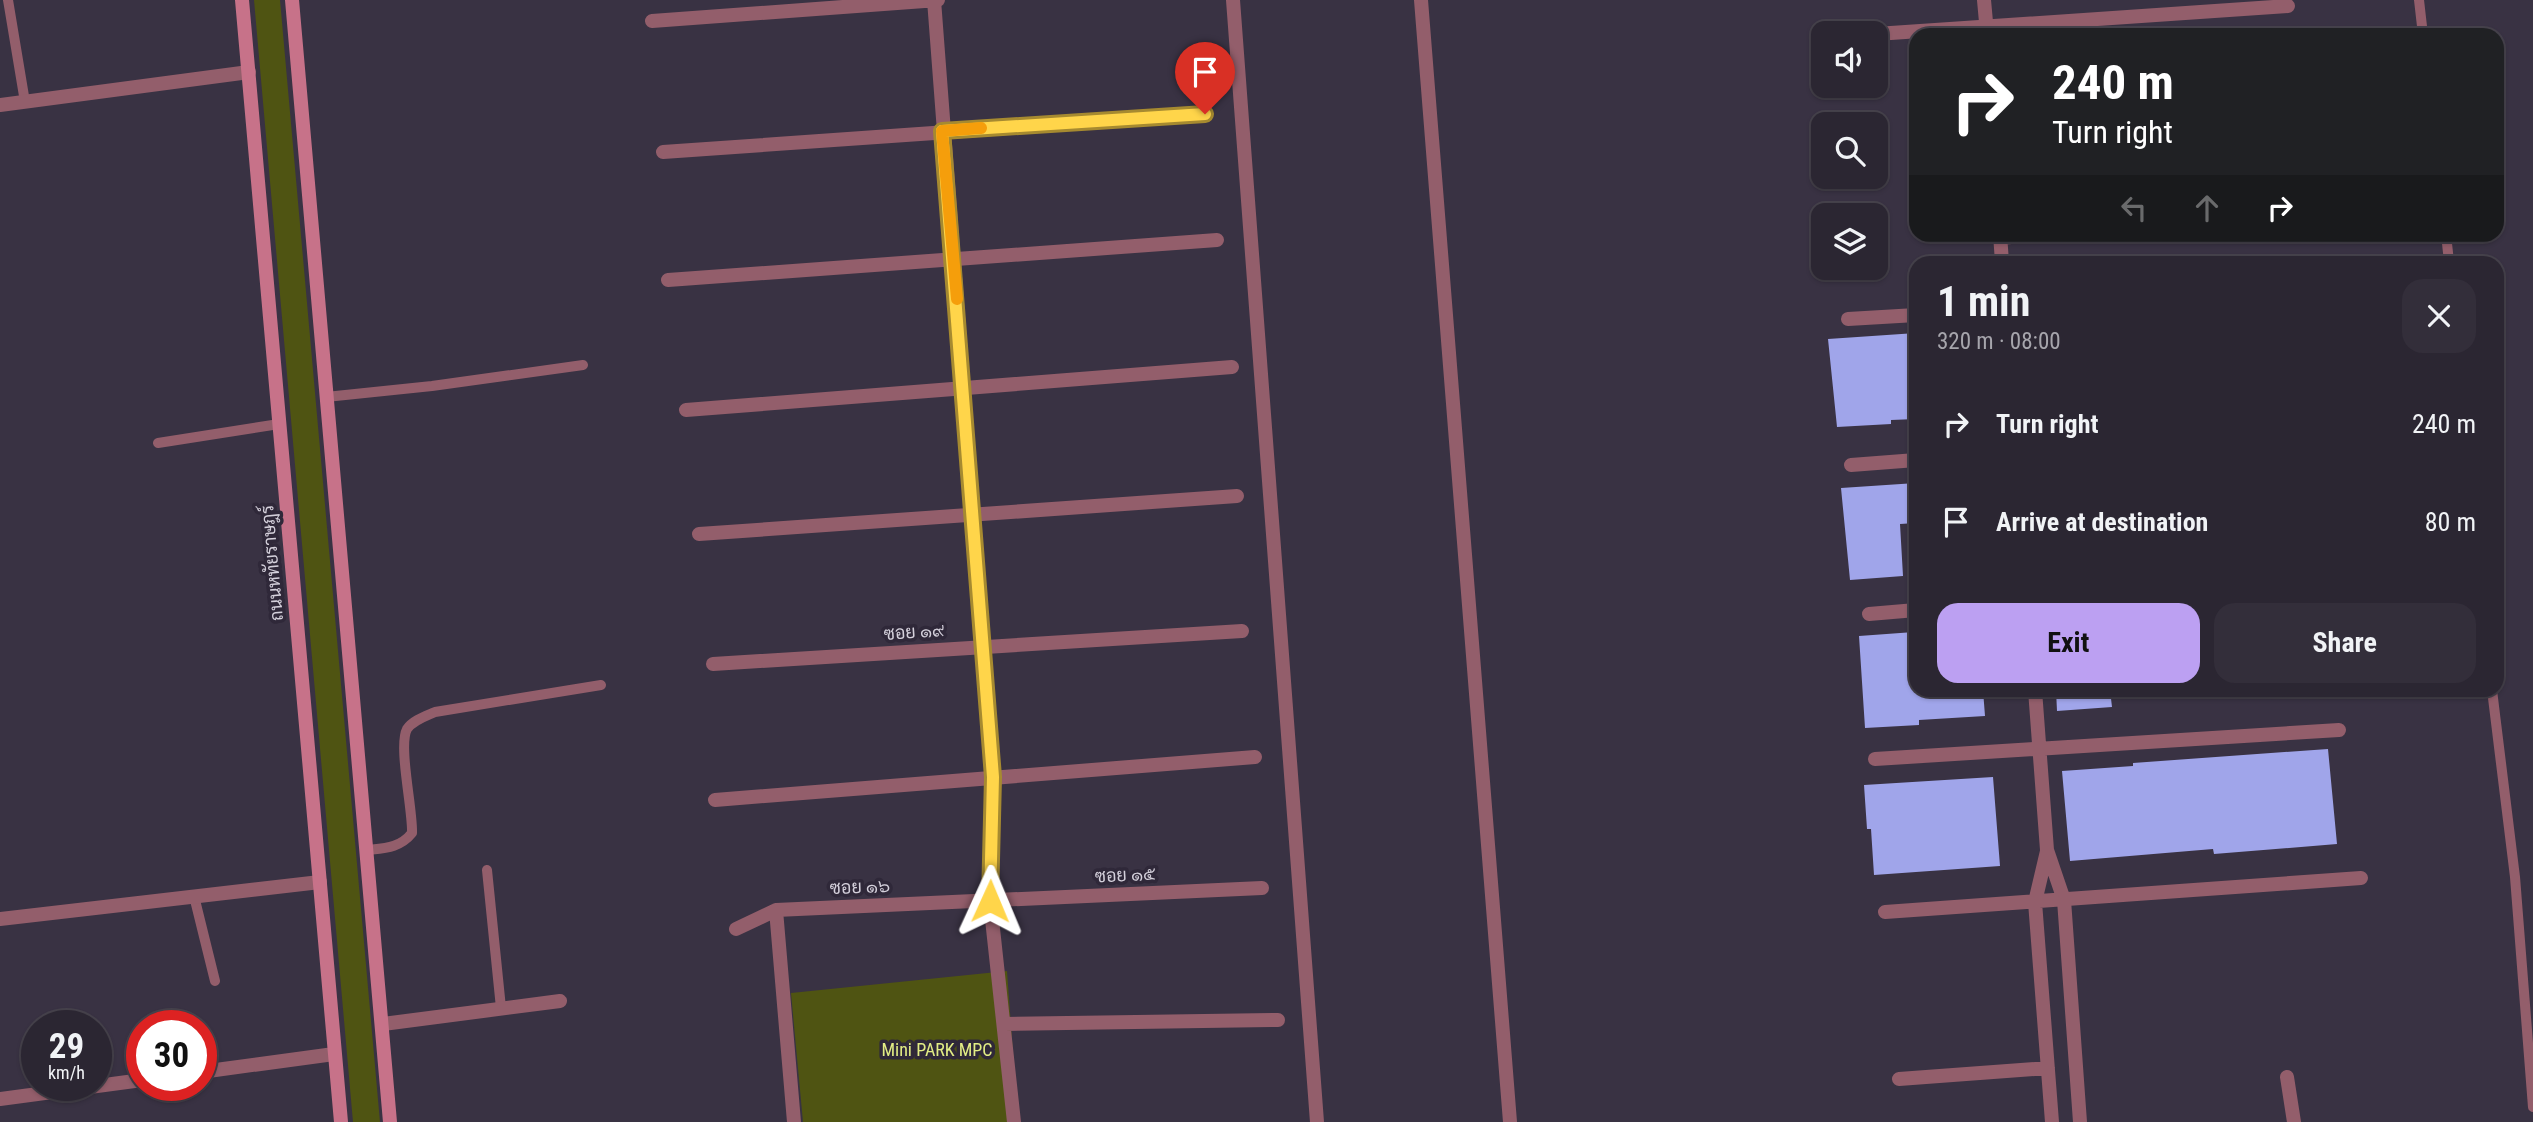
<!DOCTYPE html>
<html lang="en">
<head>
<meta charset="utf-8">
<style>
	body { margin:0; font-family:"Roboto Condensed",Sarabun,sans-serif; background:#332e3a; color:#f1f3f6; height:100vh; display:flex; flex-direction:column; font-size:26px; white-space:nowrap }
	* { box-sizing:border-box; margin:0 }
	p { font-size:23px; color:#a6a5ac }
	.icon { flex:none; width:38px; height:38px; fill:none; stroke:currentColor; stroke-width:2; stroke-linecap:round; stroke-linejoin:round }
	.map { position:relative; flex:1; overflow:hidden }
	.drawer { position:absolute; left:1909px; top:256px; width:595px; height:441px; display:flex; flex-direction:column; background:#2b2632; border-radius:21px; box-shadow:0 2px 5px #0004,0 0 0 2px #47434d }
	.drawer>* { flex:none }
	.top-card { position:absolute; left:1909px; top:28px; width:595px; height:214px; border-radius:21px; box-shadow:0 2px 5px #0004,0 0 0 2px #47434d; background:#202124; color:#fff; overflow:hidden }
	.tools { position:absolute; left:1811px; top:21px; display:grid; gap:14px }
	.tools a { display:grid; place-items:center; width:77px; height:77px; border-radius:14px; background:#2b2632; box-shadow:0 2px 5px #0004,0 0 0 2px #47434d; font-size:35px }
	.speed { position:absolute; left:21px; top:1010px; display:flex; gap:14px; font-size:35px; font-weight:700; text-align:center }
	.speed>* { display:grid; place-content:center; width:91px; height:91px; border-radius:50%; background:#2b2632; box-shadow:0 2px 5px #0004,0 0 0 2px #47434d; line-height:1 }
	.speed small { font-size:18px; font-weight:400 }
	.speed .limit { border:10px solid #d22; background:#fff; color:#111 }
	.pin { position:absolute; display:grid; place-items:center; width:60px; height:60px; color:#fff; margin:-72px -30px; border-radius:50% 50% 50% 0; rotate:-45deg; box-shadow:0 0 7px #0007 }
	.pin .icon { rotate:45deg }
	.me { position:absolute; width:77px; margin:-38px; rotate:1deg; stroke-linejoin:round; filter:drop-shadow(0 0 5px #0008) }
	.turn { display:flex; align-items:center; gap:24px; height:147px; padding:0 28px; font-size:32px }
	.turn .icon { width:91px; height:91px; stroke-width:2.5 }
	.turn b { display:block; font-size:49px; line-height:60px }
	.lanes { display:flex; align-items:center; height:66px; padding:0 28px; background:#0003; justify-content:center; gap:35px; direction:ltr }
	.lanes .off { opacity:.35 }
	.round { display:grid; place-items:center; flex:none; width:74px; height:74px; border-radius:21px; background:#332e3a }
	.overview { display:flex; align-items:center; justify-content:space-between; height:119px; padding:0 28px }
	h1 { font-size:42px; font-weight:700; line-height:52px }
	.cta { display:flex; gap:14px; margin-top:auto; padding:14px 28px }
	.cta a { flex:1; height:80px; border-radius:21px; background:#bca0f2; color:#111; font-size:28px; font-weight:700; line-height:80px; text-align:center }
	.cta a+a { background:#332e3a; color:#f1f3f6 }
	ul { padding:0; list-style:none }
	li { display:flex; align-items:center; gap:21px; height:98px; padding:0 28px }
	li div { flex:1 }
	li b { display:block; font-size:26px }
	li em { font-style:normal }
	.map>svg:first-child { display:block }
	.green { fill:#4f5412 }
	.building { fill:#a0a5ea }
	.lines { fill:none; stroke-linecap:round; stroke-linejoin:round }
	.lane { stroke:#935e6b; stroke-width:10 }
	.street { stroke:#935e6b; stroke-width:14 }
	.secondary { stroke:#c77289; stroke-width:14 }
	.route-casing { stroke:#a68a30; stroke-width:18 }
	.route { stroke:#ffd54a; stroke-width:12 }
	.slow { stroke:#f59e0b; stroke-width:12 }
	.labels { text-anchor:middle; stroke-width:7; stroke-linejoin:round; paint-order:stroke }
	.street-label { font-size:18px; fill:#d4d0db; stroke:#2f2839 }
	.park-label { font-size:18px; fill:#e2ed84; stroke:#2f2839 }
</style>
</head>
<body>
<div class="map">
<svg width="2533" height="1122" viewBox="0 0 2533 1122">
	<rect width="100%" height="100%" fill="#393243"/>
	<path class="green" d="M254,0H280L380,1122H353Z
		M1007,971L1018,1122H803L791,993Z"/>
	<path class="building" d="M1916,333V419L1891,420V424L1837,427L1828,339Z
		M1916,483V523L1900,524L1903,576L1850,580L1841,488Z
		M1914,632L1916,690H1983L1985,716L1919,720V725L1865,728L1859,636Z
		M2056,690H2110L2112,707L2057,711Z
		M2328,749L2337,844L2214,854L2213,849L2070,861L2062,771L2133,766V763Z
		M1993,777L2000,866L1874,875L1871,829H1867L1864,785Z"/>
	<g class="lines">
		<path class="lane" d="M8,0L25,102
			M2419,0L2423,35
			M2446,234L2449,262
			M326,397L432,386L583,365
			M158,443L279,424
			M2492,690L2515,877L2533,1107
			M367,850C385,848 400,848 412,833C413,810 398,746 407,729C413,720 426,716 435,712L601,685
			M487,870L501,1008
			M194,896L215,981"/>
		<path class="street" d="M934,0L993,777L990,901L1014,1122
			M1233,0L1317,1122
			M1421,0L1510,1122
			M1984,0L1987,33
			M652,21L938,0
			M1876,34L2288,6
			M0,105L249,72
			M663,152L1205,114
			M2000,234L2002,262
			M2000,238L2044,234
			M668,280L1217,240
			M1848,319L1916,315
			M686,410L1232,367
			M1851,465L1916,460
			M699,534L1237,496
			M1869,614L1916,610
			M713,664L1242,631
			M2035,690L2047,850L2064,900L2080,1122
			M1875,759L2339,730
			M715,800L1255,757
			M2047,851L2035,902L2052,1122
			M776,910L794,1122
			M1885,912L2361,878
			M0,919L320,882
			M736,929L776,910L1262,888
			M383,1024L560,1001
			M1005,1024L1278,1020
			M201,1072L334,1054
			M2287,1077L2294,1122
			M1899,1079L2048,1068
			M0,1099L142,1080"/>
		<path class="secondary" d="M242,0L341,1122
			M292,0L390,1122"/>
	</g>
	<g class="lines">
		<defs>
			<path id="route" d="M990,901L993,777L942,131L1205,114"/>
		</defs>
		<use href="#route" class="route-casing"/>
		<use href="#route" class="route"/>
		<path class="slow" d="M957,299L942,131L981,128"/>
	</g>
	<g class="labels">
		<g class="street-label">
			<text transform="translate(272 563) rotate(-95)" y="6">ถนนหทัยราษฎร์</text>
			<text transform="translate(914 632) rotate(-4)" y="6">ซอย ๑๙</text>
			<text transform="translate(1125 875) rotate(-3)" y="6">ซอย ๑๕</text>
			<text transform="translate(860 887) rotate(-2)" y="6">ซอย ๑๖</text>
		</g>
		<g class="park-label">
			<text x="937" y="1056">Mini PARK MPC</text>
		</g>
	</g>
</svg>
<div class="tools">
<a><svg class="icon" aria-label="sound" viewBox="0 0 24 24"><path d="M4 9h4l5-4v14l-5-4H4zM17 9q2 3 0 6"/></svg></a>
<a><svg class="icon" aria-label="search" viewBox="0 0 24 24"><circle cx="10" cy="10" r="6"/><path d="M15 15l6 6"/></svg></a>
<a><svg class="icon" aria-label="layers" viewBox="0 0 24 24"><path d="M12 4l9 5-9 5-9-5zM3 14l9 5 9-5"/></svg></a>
</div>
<div class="speed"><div>29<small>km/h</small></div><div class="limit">30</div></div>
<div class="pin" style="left:1205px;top:114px;background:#d93025"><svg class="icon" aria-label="arrive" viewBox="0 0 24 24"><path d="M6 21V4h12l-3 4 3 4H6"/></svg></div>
<svg class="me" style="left:990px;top:901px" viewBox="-20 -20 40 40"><path d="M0-17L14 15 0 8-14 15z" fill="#ffd54a" stroke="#fff" stroke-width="4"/></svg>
<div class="top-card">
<div class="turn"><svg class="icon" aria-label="right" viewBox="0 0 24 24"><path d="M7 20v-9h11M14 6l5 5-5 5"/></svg><div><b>240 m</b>Turn right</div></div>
<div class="lanes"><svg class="icon off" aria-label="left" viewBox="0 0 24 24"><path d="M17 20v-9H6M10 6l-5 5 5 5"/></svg><svg class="icon off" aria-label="ahead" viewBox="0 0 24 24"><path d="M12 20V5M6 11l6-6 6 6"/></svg><svg class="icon" aria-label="right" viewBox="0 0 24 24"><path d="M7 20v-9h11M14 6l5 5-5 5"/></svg></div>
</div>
<section class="drawer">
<div class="overview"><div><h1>1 min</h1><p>320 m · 08:00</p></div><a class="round"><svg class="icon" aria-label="close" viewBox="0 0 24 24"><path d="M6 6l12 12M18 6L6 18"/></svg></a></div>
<ul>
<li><svg class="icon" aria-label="right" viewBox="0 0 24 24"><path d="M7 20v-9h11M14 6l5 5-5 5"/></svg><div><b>Turn right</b></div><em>240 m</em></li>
<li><svg class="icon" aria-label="arrive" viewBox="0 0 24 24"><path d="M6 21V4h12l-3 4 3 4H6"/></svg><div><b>Arrive at destination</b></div><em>80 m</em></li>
</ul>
<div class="cta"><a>Exit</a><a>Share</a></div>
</section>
</div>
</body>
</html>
